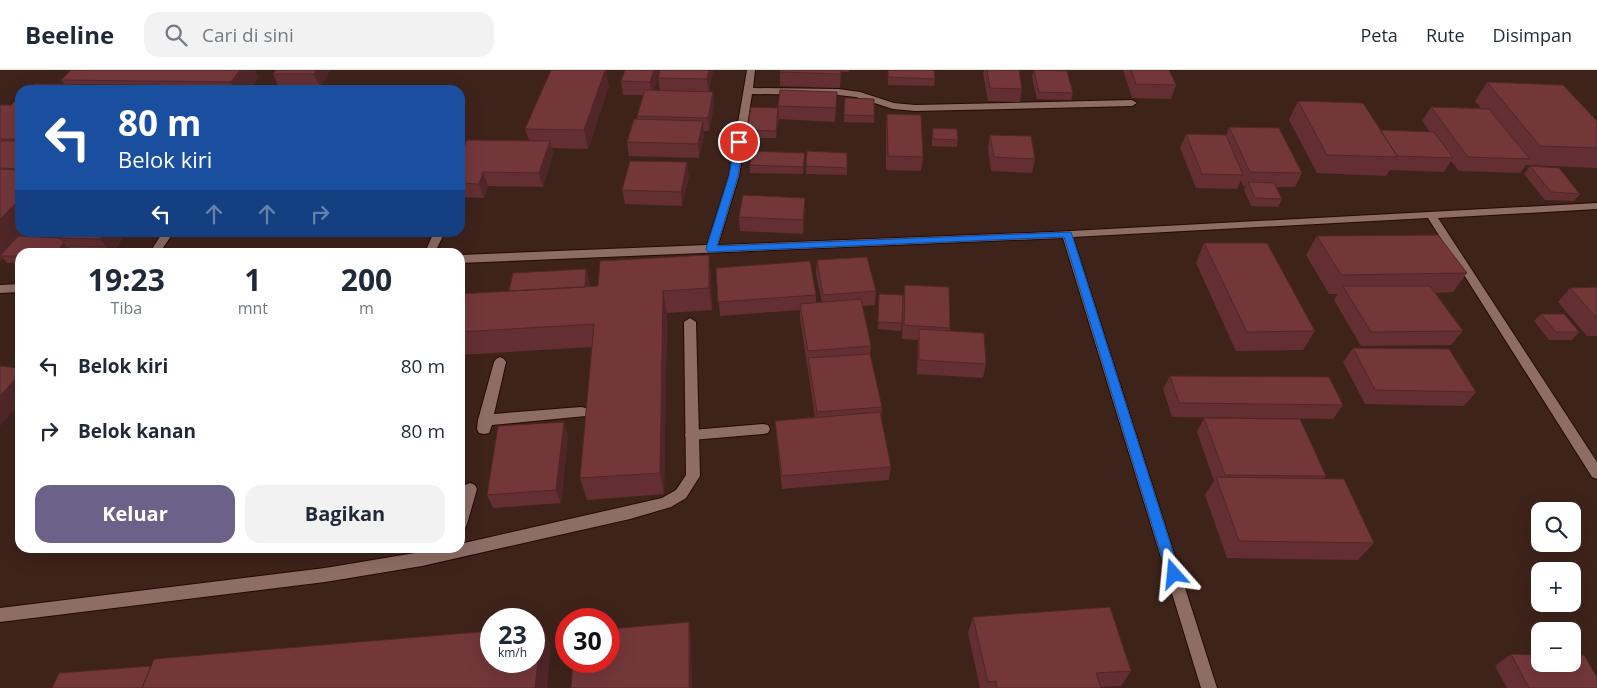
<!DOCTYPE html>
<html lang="id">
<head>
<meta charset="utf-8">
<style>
	body { margin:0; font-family:"Open Sans",sans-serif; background:#f2f2f3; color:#1f2937; height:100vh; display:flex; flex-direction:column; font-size:19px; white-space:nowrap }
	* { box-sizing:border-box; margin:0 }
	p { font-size:16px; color:#747a83 }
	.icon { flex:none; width:28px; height:28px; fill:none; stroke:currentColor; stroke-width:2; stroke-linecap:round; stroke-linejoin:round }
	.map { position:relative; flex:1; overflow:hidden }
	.drawer { position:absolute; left:15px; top:178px; width:450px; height:305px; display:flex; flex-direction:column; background:#fff; border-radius:15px; box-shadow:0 5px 20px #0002 }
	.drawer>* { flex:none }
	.guide { position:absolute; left:15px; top:15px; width:450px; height:152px; border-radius:15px; box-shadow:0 5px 20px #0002; background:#1a4fa0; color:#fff; overflow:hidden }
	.controls { position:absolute; left:1531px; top:432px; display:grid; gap:10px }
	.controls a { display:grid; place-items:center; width:50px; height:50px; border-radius:10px; background:#fff; box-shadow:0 5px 20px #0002; font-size:25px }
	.speed { position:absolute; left:480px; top:538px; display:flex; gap:10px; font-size:25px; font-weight:700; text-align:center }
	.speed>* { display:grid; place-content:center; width:65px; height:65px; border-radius:50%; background:#fff; box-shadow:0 5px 20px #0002; line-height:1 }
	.speed small { font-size:12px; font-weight:400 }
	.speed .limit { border:8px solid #d22; background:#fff; color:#111 }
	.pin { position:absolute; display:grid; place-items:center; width:42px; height:42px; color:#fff; margin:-21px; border:2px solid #fff; border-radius:50%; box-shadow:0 1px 5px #0007 }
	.me { position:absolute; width:55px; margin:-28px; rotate:342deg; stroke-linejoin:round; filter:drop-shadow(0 0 4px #0008) }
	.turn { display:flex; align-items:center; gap:18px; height:105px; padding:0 20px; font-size:22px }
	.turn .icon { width:65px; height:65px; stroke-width:2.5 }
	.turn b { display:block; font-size:35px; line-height:42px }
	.lanes { display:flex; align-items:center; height:48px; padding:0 20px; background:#0003; justify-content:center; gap:25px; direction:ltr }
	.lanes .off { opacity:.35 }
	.eta { display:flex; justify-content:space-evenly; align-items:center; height:85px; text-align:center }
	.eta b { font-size:30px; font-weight:700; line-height:35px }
	.action { display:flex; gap:10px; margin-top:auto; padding:10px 20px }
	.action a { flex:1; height:58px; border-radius:15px; background:#6b6189; color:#fff; font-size:20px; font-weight:700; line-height:58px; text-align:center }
	.action a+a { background:#f2f2f3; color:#1f2937 }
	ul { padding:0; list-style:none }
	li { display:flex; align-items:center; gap:15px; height:65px; padding:0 20px }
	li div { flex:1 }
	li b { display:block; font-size:19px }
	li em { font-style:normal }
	header { display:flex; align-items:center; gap:30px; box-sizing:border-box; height:70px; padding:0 25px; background:#fff; border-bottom:1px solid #e0e1e3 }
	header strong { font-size:24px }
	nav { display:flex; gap:28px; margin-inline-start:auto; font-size:18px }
	.search { width:350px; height:45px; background:#f2f2f3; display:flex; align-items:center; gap:12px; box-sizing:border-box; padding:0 18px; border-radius:15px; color:#747a83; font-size:19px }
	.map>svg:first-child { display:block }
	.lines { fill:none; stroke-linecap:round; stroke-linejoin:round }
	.lane-casing { stroke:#240b05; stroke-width:2 }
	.street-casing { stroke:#240b05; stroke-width:2 }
	.lane { fill:#8e6d64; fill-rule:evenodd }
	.street { fill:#8e6d64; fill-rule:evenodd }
	.wall { fill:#632f32 }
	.shaded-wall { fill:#502629 }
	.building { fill:#73373a; stroke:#502629 }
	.route { fill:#1a73e8; stroke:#114b97 }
</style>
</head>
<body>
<header>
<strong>Beeline</strong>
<div class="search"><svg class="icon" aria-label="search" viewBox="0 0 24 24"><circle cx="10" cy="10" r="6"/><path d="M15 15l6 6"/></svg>Cari di sini</div>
<nav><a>Peta</a><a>Rute</a><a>Disimpan</a></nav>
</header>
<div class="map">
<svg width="1597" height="618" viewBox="0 0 1597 618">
	<rect width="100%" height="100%" fill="#3e231b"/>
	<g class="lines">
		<defs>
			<path id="lane" d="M163,162H174L160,182H150Z
				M434,162H445L435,182H425Z
				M500,287L504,289L506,292L494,344L581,337L586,338L587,342L586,346L492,355L489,363L484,364L479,363L477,359L478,350L494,292L496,289Z
				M763,354L768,355L770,359L768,363L763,364L692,370L687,369L685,365L687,361L692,360Z
				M470,413L475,415L477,419L467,454L465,458L460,460V430L465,415Z"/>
			<path id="street" d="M747,0H755L753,18L838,19L860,22L894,33L915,35L1132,30L1137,33L1132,36L915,41L893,39L856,27L838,25L752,24L739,106L718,175L1052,162L1597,133V139L1438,148L1597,392V409L1592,407L1428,148L1073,167L1217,618H1201L1063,168L460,193V185L707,175L729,106Z
				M20,214V222L0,223V215Z
				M690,248L696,252L700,406L686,428L671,437L630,449L422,496L325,512L0,552V538L325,498L445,478H460V474L662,428L676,420L686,405L684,252Z"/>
		</defs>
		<use href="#lane" class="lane-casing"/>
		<use href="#street" class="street-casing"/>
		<use href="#lane" class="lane"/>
		<use href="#street" class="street"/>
	</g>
	<path class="wall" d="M330,0L320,17L279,18L273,4Z
		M660,0H713L709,22H713L714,36L709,61H703L704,65L699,88L629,86L627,72L638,50L637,46L643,25H623L621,11L660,0L654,21H660L658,8Z
		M779,0H849V2H841L840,18L780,16V0Z
		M888,0H934L935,9L934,16L888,15Z
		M984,0H1019L1022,19L1020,32L988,31L983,3Z
		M1034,0L1073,23L1071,30L1037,29L1032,7Z
		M1123,0H1169L1176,15L1171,29L1132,28Z
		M259,7L248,20H28L64,14L61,10Z
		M1487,12L1597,51V98L1526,95L1520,103L1459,101L1451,91L1444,102L1390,100L1386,106L1317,103L1289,50L1298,31L1380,60L1430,62L1422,51L1431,37L1481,38L1475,31Z
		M609,16L588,79L552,78L553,84L543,117L488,116L484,128L460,127V67H461L464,77L529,70L525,59Z
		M837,22L835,52L779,49L778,36Z
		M20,27V162L24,167L61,168L64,164L38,163L37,162H128L112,182H20V193H7L3,188L0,191V35H11Z
		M845,28L874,46V53L844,52Z
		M887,44L923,87L921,101L886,100V58Z
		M779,46L776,68H747V60Z
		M1229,57L1302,103L1295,117H1276L1282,129L1278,137L1251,136L1244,120L1246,116H1243L1241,110L1237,119L1196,118L1180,78L1186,64L1226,65Z
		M933,58L958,70L957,77L932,76V66Z
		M990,65L1035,89L1032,103L991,101L988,78Z
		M805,83L803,104L750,103V95Z
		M806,96L847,98V105L806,104Z
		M1530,96L1580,124L1574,131L1545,130L1524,104Z
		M689,106L682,136L625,134L622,120Z
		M805,128V142L803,164L740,161L739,147Z
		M1317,166L1467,203L1453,222L1435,223L1463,261L1451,275L1361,276L1334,230L1338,224H1329L1306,185Z
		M1204,173L1315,261L1303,280L1236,281L1196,193Z
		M709,185L711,208L712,240L667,243L664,424L587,430L580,408L592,277L460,285V219L462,224L509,221L586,199L590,213L589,217L598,216Z
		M817,190L876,221L875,235L862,236L871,276L870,284L882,337L881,349L891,397L889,410L782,419L776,364L775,351L815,347L800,248V240L720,246L716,198L816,225V232H822L816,204Z
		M905,215L950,258V261L986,294L983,308L917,304L918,270L902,269L903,229Z
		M1597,217V266H1587L1558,232L1570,218Z
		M879,224L902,253L901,261L878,259Z
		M1541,244L1579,262L1572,270H1549L1534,251Z
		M1353,278L1476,322L1464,336L1365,334L1343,292Z
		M1170,306L1343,335L1333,349L1172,347L1163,319Z
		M1204,348L1326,406L1324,408L1374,473L1358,490L1227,488L1205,425L1214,411L1197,362Z
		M568,365L561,433L493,438L487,425Z
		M973,547L1131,601L1121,616L1100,617L1101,618H980L968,563Z
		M1511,584L1597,618H1507L1495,596Z"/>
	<path class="shaded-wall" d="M240,0H255L259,7L248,20H235L231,12Z
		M316,0H330L320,17L314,4Z
		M605,0H606L609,16L588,79L584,60Z
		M654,0H660L652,26L650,12Z
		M709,0H713L709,23L707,9Z
		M160,15L163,20H156Z
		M713,22L714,36L709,61L708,48Z
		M778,38L779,46L776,68V61Z
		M703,51L704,65L699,88L698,74Z
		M461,67L467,86L460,102V69Z
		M550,71L553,84L543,117L539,103Z
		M687,92L689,106L682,136L681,122Z
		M483,102L488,116L484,128L479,114Z
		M805,128V142L803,164V150Z
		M20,129V162H28L5,186H0L3,188L0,191V149Z
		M106,162H128L111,182H103L107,178L100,169Z
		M64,173L70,181L68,182H56Z
		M709,185L711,208L712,240L709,218Z
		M586,199L590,213L588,237L584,223Z
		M663,221L667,243L664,424L660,403Z
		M20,304V334L0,356V326Z
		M564,352L568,365L561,433L556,420Z
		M689,552L691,564L692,618H689Z
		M542,557L551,575L547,618H535Z"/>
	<path class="building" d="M71,0H240L231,12L61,10Z
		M276,0H316L314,4H273Z
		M551,0H605L584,60L525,59Z
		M625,0H654L650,12L621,11Z
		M660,0H709L707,9L658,8Z
		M780,0H841V4L780,2Z
		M888,0H934L935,9L888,7Z
		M987,0H1019L1022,19L990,18Z
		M1034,0L1067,1L1073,23L1039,22Z
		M1131,0H1169L1176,15L1136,14Z
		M1487,12L1563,15L1597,51V78L1540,76Z
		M34,14L160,15L156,20H28Z
		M170,19L204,20H169Z
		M645,20L713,22L708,48L637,46Z
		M780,20L837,22L836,38L778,36Z
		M20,27V69H0V35H11Z
		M845,28L874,29V46L844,45Z
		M1298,31L1363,33L1398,87L1327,85Z
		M751,37L778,38L776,61L747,60Z
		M1431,37L1489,39L1530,89L1468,87Z
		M887,44L921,45L923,87L888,86Z
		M634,49L703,51L698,74L627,72Z
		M1229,57L1279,58L1302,103L1250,102Z
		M933,58L957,59L958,70L933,69Z
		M1380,60L1434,62L1453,88L1397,86Z
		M1186,64L1226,65L1243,105L1202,104Z
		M990,65L1031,66L1035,89L994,87Z
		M467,70L550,71L539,103L483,102L479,114L460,113V87Z
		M2,71H20V99L0,98V73Z
		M752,81L805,83L803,97L750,95Z
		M807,81L847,83V98L806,96Z
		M630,91L687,92L681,122L622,120Z
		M1530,96L1559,98L1580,124L1551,122Z
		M0,99L20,100V129L0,149Z
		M1248,112L1274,113L1282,129L1255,128Z
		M743,125L805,128L803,150L739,147Z
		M65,162H106L100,169L60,168Z
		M1438,165L1467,203L1341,205L1317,166Z
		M18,166L61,168H60L64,173L56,182H20V186H0Z
		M1204,173H1267L1315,261L1247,262Z
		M71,176L107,177L103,182H65Z
		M709,185V218L663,221L660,403L580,408L594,254L460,262V224L598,216L600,191Z
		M867,187L876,221L823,225L817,190Z
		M810,191L816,225L718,232L716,198Z
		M586,199L585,217L509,221L513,203Z
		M905,215L949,217L950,258L904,255Z
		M1343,216H1430L1463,261L1371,262Z
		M1597,217V248L1570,218Z
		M879,224L903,225L902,253L878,252Z
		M861,229L871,276L808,281L800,234Z
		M1541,244H1564L1579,262H1556Z
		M919,259L984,263L986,294L919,290Z
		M1353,278L1449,279L1476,322L1375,320Z
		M870,284L882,337L817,342L808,288Z
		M0,296L20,298V304L0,326Z
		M1170,306L1329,307L1343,335L1179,333Z
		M880,342L891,397L782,406L775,351Z
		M1204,348L1300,349L1326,406L1225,405Z
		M564,352L556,420L487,425L498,356Z
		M1216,407L1344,409L1374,473L1239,471Z
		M1110,537L1131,601L1096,603L1101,618H997L996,611L988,612L973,547Z
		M689,552V618H571L573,591H609V559Z
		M534,557H542L535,618H142L154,589L491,561V591H534Z
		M1511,584L1540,585V594H1572V585H1584L1597,607V618H1529Z
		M151,596L142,618H52L59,603Z"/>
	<path class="route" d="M739,69L744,72L738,106L717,176L1071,162L1180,504L1178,509L1174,510L1169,509L1167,504L1064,167L708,182L706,179L729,106L735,72Z"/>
</svg>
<div class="controls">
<a><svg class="icon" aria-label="search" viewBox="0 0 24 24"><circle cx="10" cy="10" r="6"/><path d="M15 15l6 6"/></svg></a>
<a>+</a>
<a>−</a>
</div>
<div class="speed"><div>23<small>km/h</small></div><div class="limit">30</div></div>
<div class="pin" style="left:739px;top:72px;background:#d93025"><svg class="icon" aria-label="arrive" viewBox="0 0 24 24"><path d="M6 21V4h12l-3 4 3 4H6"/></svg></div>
<svg class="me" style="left:1174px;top:504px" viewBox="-20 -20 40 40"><path d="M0-17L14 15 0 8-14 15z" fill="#1a73e8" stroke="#fff" stroke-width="4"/></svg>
<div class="guide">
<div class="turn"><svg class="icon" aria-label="left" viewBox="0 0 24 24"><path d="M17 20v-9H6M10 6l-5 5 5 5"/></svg><div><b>80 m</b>Belok kiri</div></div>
<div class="lanes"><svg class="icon" aria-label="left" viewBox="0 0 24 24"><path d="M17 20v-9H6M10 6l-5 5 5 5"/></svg><svg class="icon off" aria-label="ahead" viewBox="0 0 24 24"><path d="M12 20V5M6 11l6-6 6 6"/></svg><svg class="icon off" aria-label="ahead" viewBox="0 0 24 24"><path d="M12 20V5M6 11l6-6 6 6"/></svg><svg class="icon off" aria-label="right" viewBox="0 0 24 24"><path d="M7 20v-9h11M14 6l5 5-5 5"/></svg></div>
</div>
<section class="drawer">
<div class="eta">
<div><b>19:23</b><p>Tiba</p></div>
<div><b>1</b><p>mnt</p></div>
<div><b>200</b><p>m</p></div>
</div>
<ul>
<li><svg class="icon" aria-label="left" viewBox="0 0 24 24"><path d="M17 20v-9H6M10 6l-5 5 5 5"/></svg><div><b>Belok kiri</b></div><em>80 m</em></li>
<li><svg class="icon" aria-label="right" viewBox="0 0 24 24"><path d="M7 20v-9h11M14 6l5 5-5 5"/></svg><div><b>Belok kanan</b></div><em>80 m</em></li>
</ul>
<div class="action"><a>Keluar</a><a>Bagikan</a></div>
</section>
</div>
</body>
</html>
